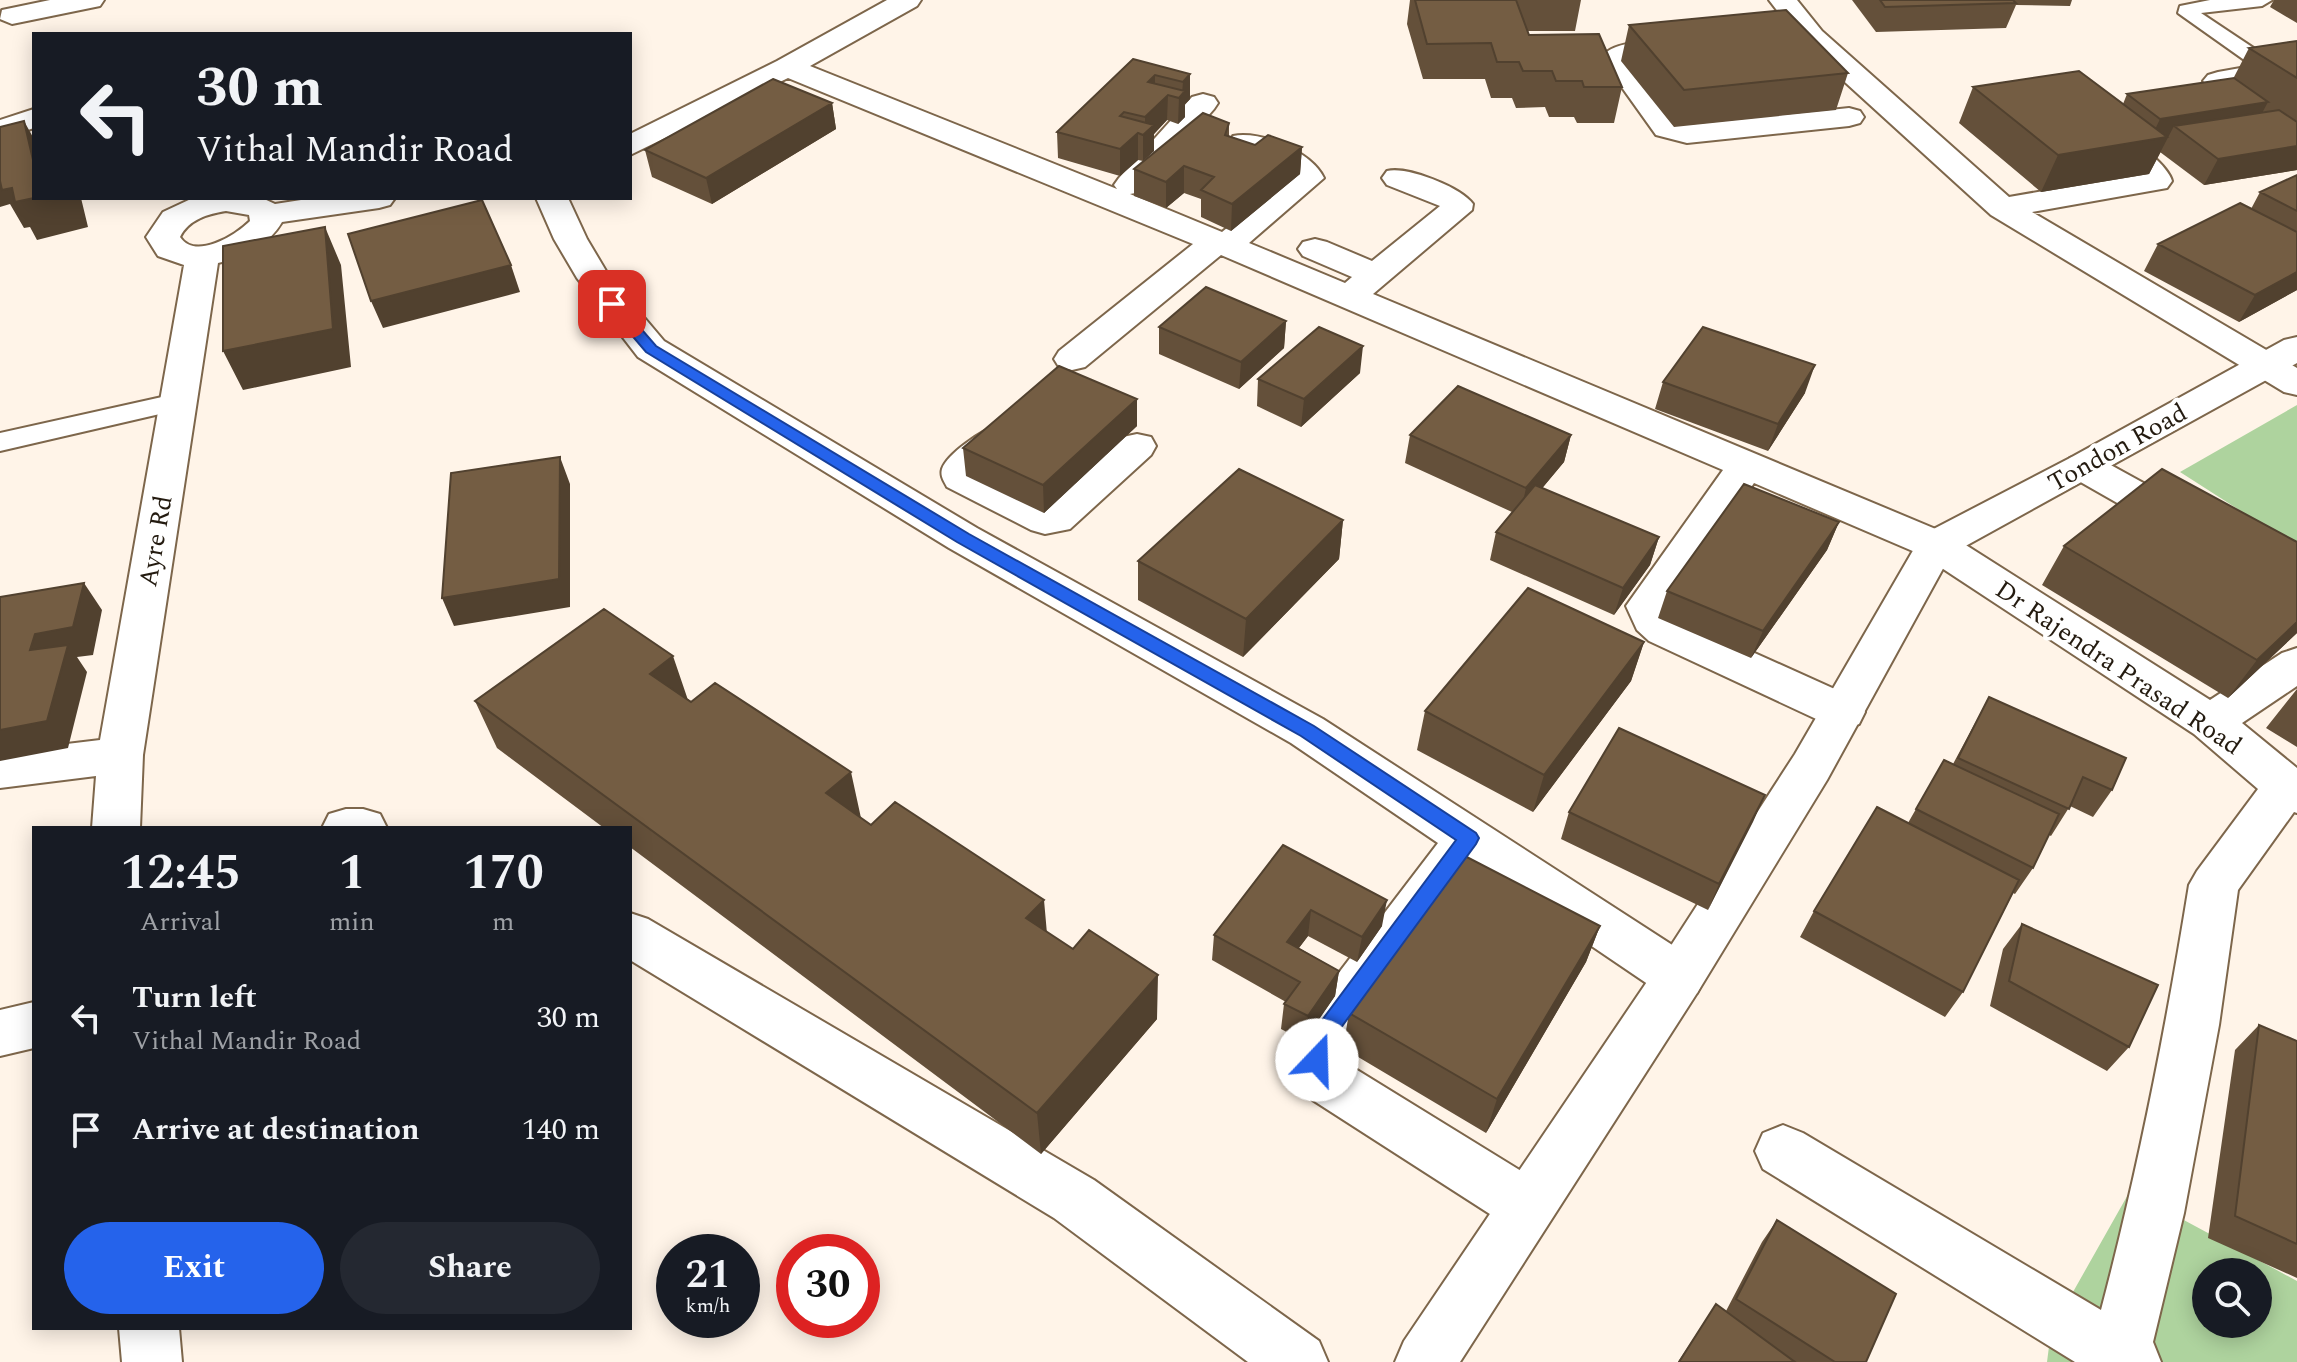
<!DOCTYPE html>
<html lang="en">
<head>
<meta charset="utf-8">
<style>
	body { margin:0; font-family:Spectral,serif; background:#242831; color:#f1f3f6; height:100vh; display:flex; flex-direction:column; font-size:30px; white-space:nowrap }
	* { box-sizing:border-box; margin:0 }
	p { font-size:26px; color:#9ea1a6 }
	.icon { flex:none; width:44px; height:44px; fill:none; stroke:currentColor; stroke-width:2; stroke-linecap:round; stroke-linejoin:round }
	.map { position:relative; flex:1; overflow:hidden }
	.details { position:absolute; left:32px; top:826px; width:600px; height:504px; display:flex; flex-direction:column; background:#171b24; border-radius:0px; box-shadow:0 4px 20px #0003 }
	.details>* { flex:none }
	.hud { position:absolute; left:32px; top:32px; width:600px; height:168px; border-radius:0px; box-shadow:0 4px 20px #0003; background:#171b24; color:#f1f3f6; overflow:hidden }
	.controls { position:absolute; left:2192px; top:1258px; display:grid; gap:16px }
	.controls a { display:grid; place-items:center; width:80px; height:80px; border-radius:50%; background:#171b24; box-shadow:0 4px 20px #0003; font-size:40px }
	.speed { position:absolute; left:656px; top:1234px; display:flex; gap:16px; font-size:40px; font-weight:700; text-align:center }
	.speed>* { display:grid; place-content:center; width:104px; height:104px; border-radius:50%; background:#171b24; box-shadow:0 4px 20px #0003; line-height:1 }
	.speed small { font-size:20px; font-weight:400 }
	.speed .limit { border:12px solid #d22; background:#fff; color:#111 }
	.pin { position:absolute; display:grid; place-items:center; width:68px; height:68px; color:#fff; margin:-34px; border-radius:16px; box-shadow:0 4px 12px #0006 }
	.me { position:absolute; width:88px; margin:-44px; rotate:21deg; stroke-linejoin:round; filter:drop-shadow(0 0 6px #0008) }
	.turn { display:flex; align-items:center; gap:28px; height:168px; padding:0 32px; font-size:36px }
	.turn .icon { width:104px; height:104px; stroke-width:2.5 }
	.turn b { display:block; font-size:56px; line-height:68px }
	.eta { display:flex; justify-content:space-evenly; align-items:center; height:136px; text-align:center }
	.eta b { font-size:48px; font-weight:700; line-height:56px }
	.cta { display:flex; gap:16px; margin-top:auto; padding:16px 32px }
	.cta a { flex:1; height:92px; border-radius:48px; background:#2563eb; color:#fff; font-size:32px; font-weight:700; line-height:92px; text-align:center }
	.cta a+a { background:#242831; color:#f1f3f6 }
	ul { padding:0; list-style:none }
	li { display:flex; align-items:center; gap:24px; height:112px; padding:0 32px }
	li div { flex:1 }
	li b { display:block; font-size:30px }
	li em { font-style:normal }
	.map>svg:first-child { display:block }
	.green { fill:#aed39e; fill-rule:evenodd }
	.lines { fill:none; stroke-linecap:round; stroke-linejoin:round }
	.service-casing { stroke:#7d664b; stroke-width:4 }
	.minor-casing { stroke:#7d664b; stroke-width:4 }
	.tertiary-casing { stroke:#7d664b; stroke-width:4 }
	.service { fill:#fff; fill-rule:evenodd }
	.minor { fill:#fff; fill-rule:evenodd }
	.tertiary { fill:#fff; fill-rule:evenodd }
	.wall { fill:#64503a }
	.shaded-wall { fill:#51412f }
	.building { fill:#745d43; stroke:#51412f; stroke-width:2 }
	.route { fill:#2563eb; stroke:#184099; stroke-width:2 }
	.labels { text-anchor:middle; stroke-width:8; stroke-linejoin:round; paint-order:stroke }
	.street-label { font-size:26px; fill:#241b10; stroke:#fff }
</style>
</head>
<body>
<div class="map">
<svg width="2297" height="1362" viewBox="0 0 2297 1362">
	<rect width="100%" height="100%" fill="#fff4e8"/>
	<path class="green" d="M2297,405V547L2180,472Z
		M2130,1191L2297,1281V1362H2047L2051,1331ZM2206,1272H2258V1324H2206Z"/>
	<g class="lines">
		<defs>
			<path id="service" d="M2210,0H2272L2262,6L2201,13L2261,53L2297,51V63L2250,64L2178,13L2180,6Z
				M180,393L190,395L194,401L190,407L0,451V433Z"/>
			<path id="minor" d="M50,0H104L100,6L12,24L0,19L2,10Z
				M887,0H921L917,6L810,66L1117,189L1114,185L1119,178L1192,97L1203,94L1214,97L1218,103L1214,109L1141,192L1130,194L1222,232L1291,176C1275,157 1242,162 1229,143L1233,136C1261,130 1312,152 1324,178L1249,243L1345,283L1352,277L1303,256L1298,249L1303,242L1315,239L1327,242L1372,261L1440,206L1387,185L1382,178L1387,171C1407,166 1461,187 1473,204L1472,210L1373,294L1950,535L2210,700L2282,653L2297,648V686L2242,723L2297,768V813L2294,812L2238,890L2219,1025L2184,1213L2153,1342L2161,1362H2075L1763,1169L1755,1151L1763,1133L1783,1125L1803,1133L2101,1310C2138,1170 2166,1028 2189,885L2197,871L2258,789L2194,734L1922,555L1754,483L1669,607L1679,619L1859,700L1865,712L1859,724L1843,729L1827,724L1649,641L1637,630L1626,606L1723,470L1221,255L1085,367L1072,370L1059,367L1054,359L1059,351L1193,244L788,78L630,155V134L777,61Z
				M1769,0H1797L1822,31L2009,197L2135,175L2101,144L2105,137C2112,136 2118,134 2124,137C2139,143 2168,166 2172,181L2167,188L2032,212L2297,368V395L2284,392L1991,215L1802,43Z
				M1682,40L1692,43L1696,49L1692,55L1630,62L1678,123L1687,125L1849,108L1860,111L1864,117L1860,123L1849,126L1687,143L1656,135L1601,58C1614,38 1660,42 1682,40Z
				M2297,58V76L2243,85L2297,122V140L2271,133L2203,81L2208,75L2218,72Z
				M34,109V128L0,139V120Z
				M193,198H262L275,204L314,198H395L390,205L379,208L282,222C268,246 244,257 218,263L143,755L140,828H92L96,776L0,788V752L100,740L184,265L158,256L146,237L163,212ZM226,211L249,215L250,221C235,236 195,260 180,237C189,219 208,214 226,211Z
				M536,198H568L587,239L609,276L664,341L977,528L1323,719L1697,961L1705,977L1697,993L1679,999L1661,993L1475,867L1344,1048V1056L1349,1065L1547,1187L1555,1206L1547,1225L1527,1233L1507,1225L1311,1099L1290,1060L1292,1042L1299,1025L1438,843L1291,743L949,548L638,357L577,278L554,239Z
				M997,426L1010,429L1016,438L982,472L1047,505L1123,437L1137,434L1151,437L1156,446L1151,455L1070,529L1045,534L1031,530L947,487C944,481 940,476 942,469C947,454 982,430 997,426Z
				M2084,454L2098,458L2198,513L2204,523L2198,533L2184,537L2170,533L2070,476L2065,467L2070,458Z
				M346,809H363L380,814L387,828H322L329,814Z
				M630,913L648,919L1094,1180L1319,1341L1328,1362H1248L1054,1218L630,960Z
				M34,1002V1048L0,1056V1010Z
				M119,1328H179L182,1362H122Z"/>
			<path id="tertiary" d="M2297,337V363L1951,554L1827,780L1697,993L1460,1362H1395L1404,1341L1661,961L1795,754L1922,535L2070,458L2284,340Z"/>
		</defs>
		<use href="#service" class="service-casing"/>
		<use href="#minor" class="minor-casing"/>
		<use href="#tertiary" class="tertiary-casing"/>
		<use href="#service" class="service"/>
		<use href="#minor" class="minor"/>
		<use href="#tertiary" class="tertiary"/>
	</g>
	<path class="wall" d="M1410,0H1581L1575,31H1528L1529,35L1622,87L1614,123H1577L1574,117H1549L1545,107L1516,108L1512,98H1491L1485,79H1423L1407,24Z
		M1852,0H2072L2070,6L2016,5L2006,28L1876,32Z
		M2274,0H2297V23L2270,7Z
		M1629,25L1848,73L1836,110L1674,127L1621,61Z
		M2297,41V170L2204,185L2160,152L2166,142L2149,174L2041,192L1959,123L1973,87L2123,104L2127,94L2233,79L2249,48Z
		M1133,59L1190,74V99L1185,104V117L1178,124L1167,120L1154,134V151L1143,161L1138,160L1120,176L1058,158L1057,132Z
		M832,103L836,129L712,204L652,177L645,150Z
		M1229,123V136L1255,145L1302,147L1300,174L1231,231L1201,217V199L1184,193L1166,208L1134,196V169Z
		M2297,175V290L2239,322L2144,271L2158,244L2251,209L2260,192Z
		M1286,321L1284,348L1239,389L1159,354V327Z
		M1360,373L1301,427L1257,406L1258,379Z
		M1663,382L1805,393L1768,451L1655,409Z
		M1137,399V426L1044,513L966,476L963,448Z
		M1410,435H1571L1564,462L1542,488L1659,537L1650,565L1614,615L1490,560L1496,532L1512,512L1405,463Z
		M1343,520L1339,559L1243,657L1138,600V561Z
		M1839,522L1827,550L1751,658L1658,618L1667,591Z
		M2297,542V633L2228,698L2042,585L2064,546Z
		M1644,642L1631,681L1533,812L1417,750L1425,711Z
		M2297,689V747L2266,728Z
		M1989,697L2112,790L2093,817L2070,806L2051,836L2049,835L2033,868L2015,894L2013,893L1963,992L1945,1017L1800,937L1814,911L1908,823L1944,760L1953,764Z
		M688,699L871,825L1047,932L1157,1019L1041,1154L630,847V828H604L497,748L475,701Z
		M1765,795L1708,910L1561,839L1569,812Z
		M1283,845L1382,926L1357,962L1308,936L1299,948L1339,971L1335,996L1304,1041L1281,1029L1284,1004L1286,1002L1212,960L1214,935Z
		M2022,924L2129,1047L2107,1071L1990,1006L2003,949Z
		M1600,926L1586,962L1486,1133L1343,1048L1349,1013Z
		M2259,1025L2297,1041V1278L2208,1238L2235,1050Z
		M1777,1220L1866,1362H1678L1716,1304L1726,1311L1762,1242Z"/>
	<path class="shaded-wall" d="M1190,74V99L1185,104V117L1178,124L1179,98L1182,94L1183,82Z
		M1155,75V100L1148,82Z
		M1168,95L1167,120L1154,134V151L1143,161V135L1145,132V117Z
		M2268,102L2254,128L2174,126L2149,174L2041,192L2058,155L2150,140L2160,119Z
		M832,103L836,129L712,204L706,178Z
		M24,121L34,139V162L33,160Z
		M1138,133V160L1120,176V149Z
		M2297,146V170L2204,185L2218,159Z
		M1302,147L1300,174L1231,231L1232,204Z
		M1184,166V193L1166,208V182Z
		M0,171L12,188L34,198H81L88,227L37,240L30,227L24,228L10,204L0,207Z
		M325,227L341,265L351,367L243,390L223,351Z
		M511,265L520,292L383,328L371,301Z
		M2297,273V290L2239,322L2255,295Z
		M1286,321L1284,348L1239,389L1241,362Z
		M1363,346L1360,373L1301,427L1304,399Z
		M1815,365L1805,393L1768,451L1778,424Z
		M1137,399V426L1044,513L1043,485Z
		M1571,435L1564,462L1520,515L1526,488Z
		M560,457L570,484V607L454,626L442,598Z
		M1343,520L1339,559L1243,657L1246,619Z
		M1839,522L1827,550L1751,658L1763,631Z
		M1659,537L1650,565L1614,615L1623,588Z
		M84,583L102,610L93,655L77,657L87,672L68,748L0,761V730L35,634Z
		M2297,622V633L2228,698L2257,660Z
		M1644,642L1631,681L1533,812L1544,775Z
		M673,656L689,703L650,674Z
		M851,772L861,818L826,793Z
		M1765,795L1753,822L1708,910L1719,884Z
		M1044,900L1048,945L1026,918Z
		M1387,900L1382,926L1357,962L1362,937Z
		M1311,910L1308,936L1284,967L1287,942Z
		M1600,926L1586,962L1486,1133L1497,1099Z
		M1339,971L1335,996L1304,1041L1308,1016Z
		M1158,975L1157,1019L1041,1154L1037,1113Z"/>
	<path class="building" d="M1415,0H1516L1529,35L1599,34L1622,87H1584L1582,81H1556L1552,71H1523L1519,62H1497L1491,43L1427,44Z
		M1880,0H2013L2016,3L1885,7Z
		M1786,10L1848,73L1684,90L1629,25Z
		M2297,41V78L2249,48Z
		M1133,59L1190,74L1183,82L1155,75L1148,82L1185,91L1179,98L1168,95L1145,117L1124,112L1120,116L1154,125L1143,135L1138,133L1120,149L1057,132Z
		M2079,71L2167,137L2058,155L1973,87Z
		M2234,78L2268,102L2160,119L2127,94Z
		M773,79L832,103L706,178L645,150Z
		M2279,110L2297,122V146L2218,159L2174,126Z
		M1203,113L1229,123L1225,135L1255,145L1268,135L1302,147L1232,204L1201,190L1214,177L1184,166L1166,182L1134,169Z
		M24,121L33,160L34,159V198L15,202L12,188L2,190L0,181V127Z
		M2297,175V211L2260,192Z
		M482,200L511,265L371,301L348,234Z
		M2240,203L2297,232V272L2255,295L2158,244Z
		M325,227L333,329L223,351V246Z
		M1206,287L1286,321L1241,362L1159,327Z
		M1319,327L1363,346L1304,399L1258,379Z
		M1703,327L1815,365L1778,424L1663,382Z
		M1059,366L1137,399L1043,485L963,448Z
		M1458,386L1571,435L1526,488L1410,435Z
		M560,457L559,579L442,598L451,473Z
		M1239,469L1343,520L1246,619L1138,561Z
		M2162,469L2297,542V622L2257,660L2064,546Z
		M1744,484L1839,522L1763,631L1667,591Z
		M1535,485L1659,537L1623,588L1496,532Z
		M84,583L73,627L35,634L30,650L68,645L47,721L0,730V597Z
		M1528,588L1644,642L1544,775L1425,711Z
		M604,609L673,656L650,674L691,702L715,683L851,772L826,793L871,825L895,802L1044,900L1026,918L1073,949L1089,930L1158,975L1037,1113L475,701Z
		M1989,697L2126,758L2112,790L2083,777L2069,809L1958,758Z
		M1619,728L1765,795L1719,884L1569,812Z
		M1944,760L2059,814L2033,868L1916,809Z
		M1877,807L2019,880L1963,992L1814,911Z
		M1283,845L1387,900L1362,937L1311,910L1287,942L1339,971L1308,1016L1284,1004L1300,982L1214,935Z
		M1459,853L1600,926L1497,1099L1349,1013Z
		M2022,924L2158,985L2129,1047L2009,981Z
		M2259,1025L2297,1041V1244L2235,1216Z
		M1777,1220L1896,1294L1866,1362H1835L1736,1299Z
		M1716,1304L1795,1362H1679Z"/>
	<path class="route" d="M612,299L617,301L656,346L969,534L1314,726L1476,833L1479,838L1476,844L1329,1044L1325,1067L1317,1070L1310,1067L1306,1060L1311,1035L1456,840L1301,736L957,542L646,352L605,304Z"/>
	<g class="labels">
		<g class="street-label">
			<text transform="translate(2117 447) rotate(-29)" y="9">Tondon Road</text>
			<text transform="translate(155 541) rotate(-80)" y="9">Ayre Rd</text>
			<text transform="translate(2119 667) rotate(34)" y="9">Dr Rajendra Prasad Road</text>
		</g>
	</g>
</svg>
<div class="controls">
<a><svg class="icon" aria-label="search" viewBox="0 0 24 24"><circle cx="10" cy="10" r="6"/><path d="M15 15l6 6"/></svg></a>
</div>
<div class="speed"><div>21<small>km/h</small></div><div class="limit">30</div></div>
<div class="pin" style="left:612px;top:304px;background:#d93025"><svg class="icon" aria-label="arrive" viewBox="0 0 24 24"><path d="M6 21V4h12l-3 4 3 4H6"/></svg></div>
<svg class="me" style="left:1317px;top:1060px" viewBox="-20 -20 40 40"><circle r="19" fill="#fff"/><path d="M0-13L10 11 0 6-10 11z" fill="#2563eb"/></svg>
<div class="hud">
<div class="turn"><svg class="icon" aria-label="left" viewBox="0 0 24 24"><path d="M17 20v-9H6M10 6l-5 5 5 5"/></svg><div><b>30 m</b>Vithal Mandir Road</div></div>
</div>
<section class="details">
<div class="eta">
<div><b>12:45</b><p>Arrival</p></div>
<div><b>1</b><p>min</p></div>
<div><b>170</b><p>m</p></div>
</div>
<ul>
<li><svg class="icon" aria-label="left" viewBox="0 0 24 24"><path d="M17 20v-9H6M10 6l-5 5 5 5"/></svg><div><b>Turn left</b><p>Vithal Mandir Road</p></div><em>30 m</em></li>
<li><svg class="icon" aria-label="arrive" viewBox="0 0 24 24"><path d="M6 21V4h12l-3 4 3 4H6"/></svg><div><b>Arrive at destination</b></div><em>140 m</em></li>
</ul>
<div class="cta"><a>Exit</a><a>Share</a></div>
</section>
</div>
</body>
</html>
